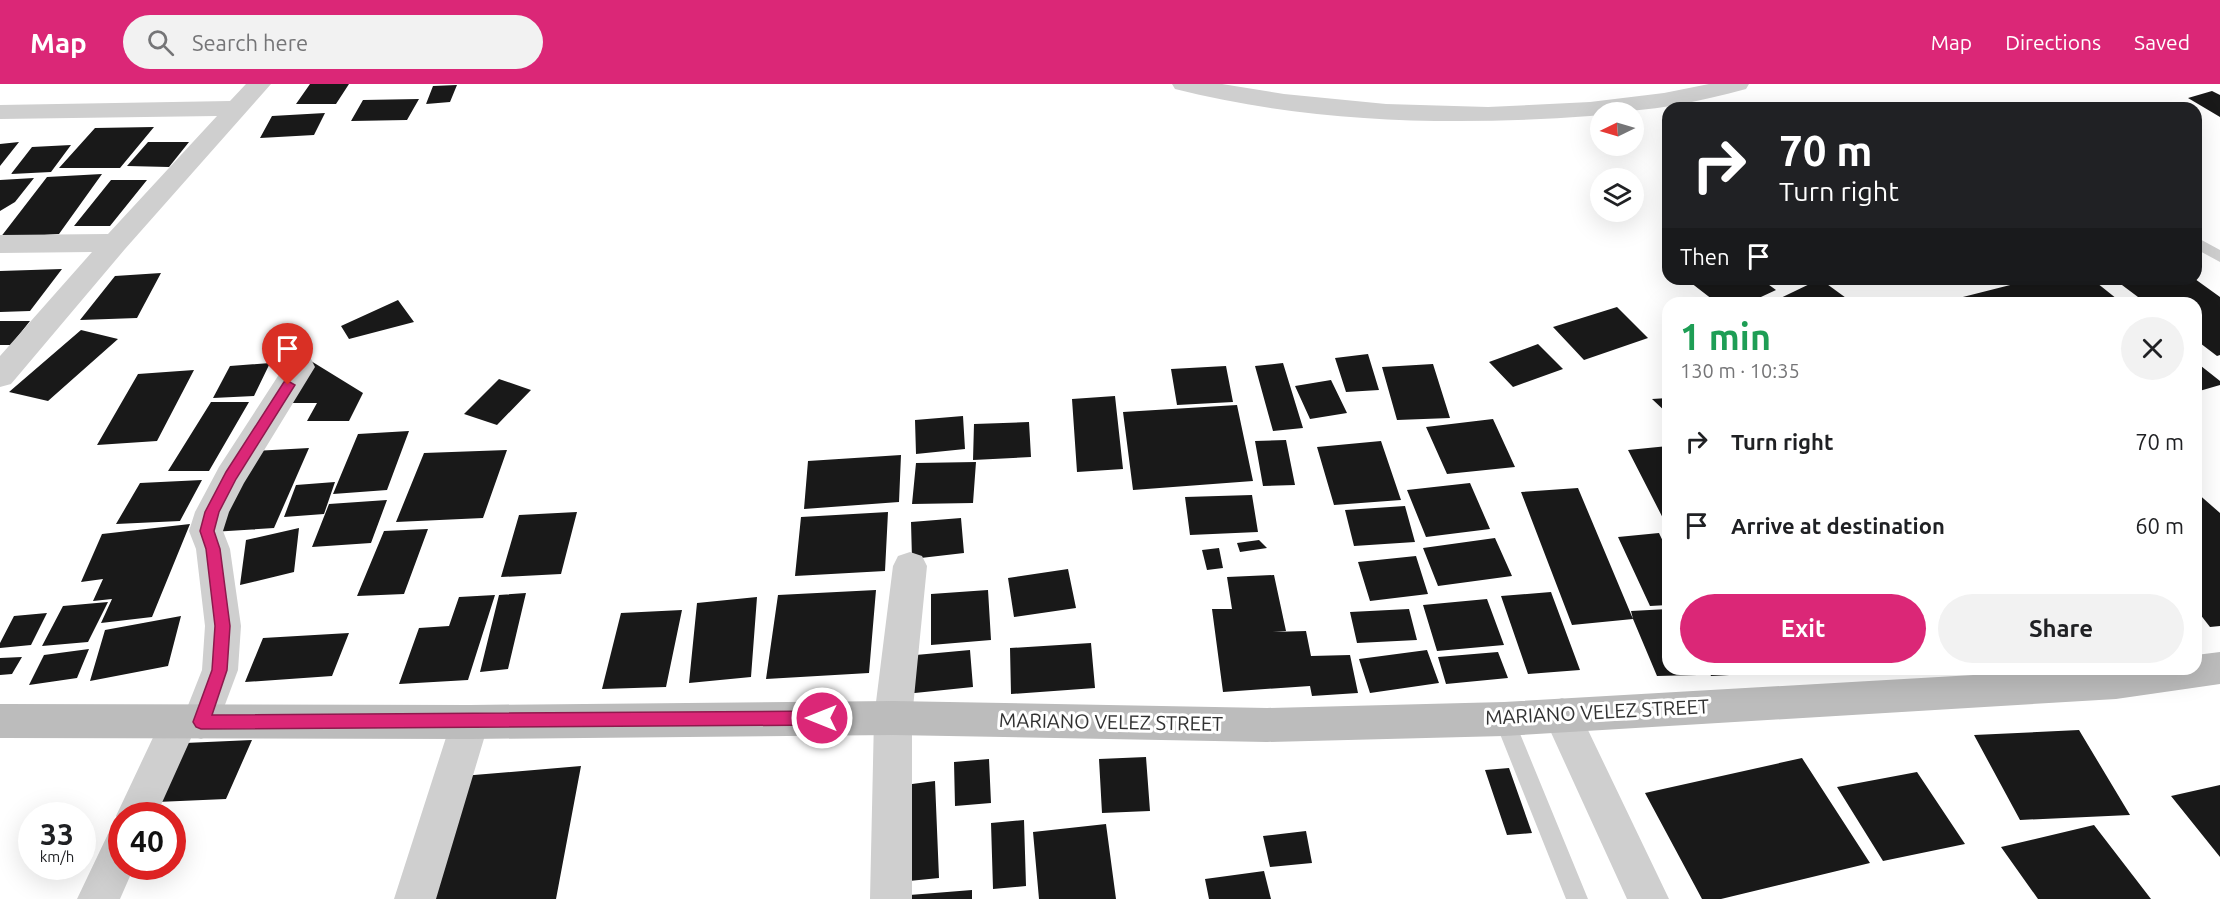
<!DOCTYPE html>
<html lang="en">
<head>
<meta charset="utf-8">
<style>
	body { margin:0; font-family:Ubuntu,sans-serif; background:#f2f2f2; color:#202124; height:100vh; display:flex; flex-direction:column; font-size:22px; white-space:nowrap }
	* { box-sizing:border-box; margin:0 }
	p { font-size:20px; color:#757577 }
	.icon { flex:none; width:33px; height:33px; fill:none; stroke:currentColor; stroke-width:2; stroke-linecap:round; stroke-linejoin:round }
	.map { position:relative; flex:1; overflow:hidden }
	.sheet { position:absolute; left:1662px; top:213px; width:540px; height:378px; display:flex; flex-direction:column; background:#fff; border-radius:18px; box-shadow:0 6px 24px #0002 }
	.sheet>* { flex:none }
	.hud { position:absolute; left:1662px; top:18px; width:540px; height:183px; border-radius:18px; box-shadow:0 6px 24px #0002; background:#202124; color:#fff; overflow:hidden }
	.needle { width:39px; rotate:265deg }
	.controls { position:absolute; left:1590px; top:18px; display:grid; gap:12px }
	.controls a { display:grid; place-items:center; width:54px; height:54px; border-radius:50%; background:#fff; box-shadow:0 6px 24px #0002; font-size:30px }
	.speed { position:absolute; left:18px; top:718px; display:flex; gap:12px; font-size:30px; font-weight:700; text-align:center }
	.speed>* { display:grid; place-content:center; width:78px; height:78px; border-radius:50%; background:#fff; box-shadow:0 6px 24px #0002; line-height:1 }
	.speed small { font-size:15px; font-weight:400 }
	.speed .limit { border:9px solid #d22; background:#fff; color:#111 }
	.pin { position:absolute; display:grid; place-items:center; width:51px; height:51px; color:#fff; margin:-62px -26px; border-radius:50% 50% 50% 0; rotate:-45deg; box-shadow:0 0 6px #0007 }
	.pin .icon { rotate:45deg }
	.me { position:absolute; width:66px; margin:-33px; rotate:270deg; stroke-linejoin:round; filter:drop-shadow(0 0 4px #0008) }
	.turn { display:flex; align-items:center; gap:21px; height:126px; padding:0 18px; font-size:27px }
	.turn .icon { width:78px; height:78px; stroke-width:2.5 }
	.turn b { display:block; font-size:42px; line-height:51px }
	.then { display:flex; align-items:center; height:57px; padding:0 18px; background:#0003; gap:12px; font-size:22px }
	.round { display:grid; place-items:center; flex:none; width:63px; height:63px; border-radius:32px; background:#f2f2f2 }
	.overview { display:flex; align-items:center; justify-content:space-between; height:102px; padding:0 18px }
	h1 { font-size:36px; font-weight:600; line-height:45px; color:#1e9e55 }
	.primary-button { display:flex; gap:12px; margin-top:auto; padding:12px 18px }
	.primary-button a { flex:1; height:69px; border-radius:36px; background:#db2777; color:#fff; font-size:24px; font-weight:600; line-height:69px; text-align:center }
	.primary-button a+a { background:#f2f2f2; color:#202124 }
	ul { padding:0; list-style:none }
	li { display:flex; align-items:center; gap:18px; height:84px; padding:0 18px }
	li div { flex:1 }
	li b { display:block; font-size:22px }
	li em { font-style:normal }
	header { display:flex; align-items:center; gap:36px; box-sizing:border-box; height:84px; padding:0 30px; background:#db2777; color:#fff }
	header strong { font-size:28px }
	nav { display:flex; gap:33px; margin-inline-start:auto; font-size:21px }
	.search { width:420px; height:54px; background:#f2f2f2; display:flex; align-items:center; gap:15px; box-sizing:border-box; padding:0 21px; border-radius:33px; color:#757577; font-size:22px }
	.map>svg:first-child { display:block }
	.building { fill:#191919 }
	.lines { fill:none; stroke-linecap:round; stroke-linejoin:round }
	.lane { fill:#cfcfcf; fill-rule:evenodd }
	.street { fill:#cfcfcf; fill-rule:evenodd }
	.secondary { fill:#bcbcbc; fill-rule:evenodd }
	.route { fill:#db2777; stroke:#8e194d; stroke-width:1.5 }
	.labels { text-anchor:middle; stroke-width:6; stroke-linejoin:round; paint-order:stroke }
	.street-label { font-size:20px; fill:#323232; stroke:#fff }
</style>
</head>
<body>
<header>
<strong>Map</strong>
<div class="search"><svg class="icon" aria-label="search" viewBox="0 0 24 24"><circle cx="10" cy="10" r="6"/><path d="M15 15l6 6"/></svg>Search here</div>
<nav><a>Map</a><a>Directions</a><a>Saved</a></nav>
</header>
<div class="map">
<svg width="2220" height="815" viewBox="0 0 2220 815">
	<rect width="100%" height="100%" fill="#fff"/>
	<path class="building" d="M310,0H349L336,20H296Z
		M457,1L450,18L426,20L433,2Z
		M2212,7L2220,11V33L2188,14Z
		M419,15L407,36L351,37L363,16Z
		M325,29L314,51L260,54L272,32Z
		M154,43L120,84H59L95,44Z
		M19,58L0,82V60Z
		M148,58H189L169,83L127,82Z
		M71,61L51,88L11,90L32,63Z
		M102,90L59,150L0,154L47,93Z
		M34,94L15,118L0,127V96Z
		M111,96H147L110,142H74Z
		M62,185L30,227L0,228V187Z
		M161,189L137,234L80,236L115,192Z
		M1686,195H1761L1776,206L1748,219H1717Z
		M1820,195L1853,219H1770Z
		M2034,195H2092L2122,219H1954L1951,216Z
		M2114,195H2195L2220,213V271L2217,272L2196,256V219H2146Z
		M398,216L414,238L349,255L341,242Z
		M1617,223L1648,254L1584,276L1553,243Z
		M0,237H30L11,261H0Z
		M81,246L118,255L48,317L9,308Z
		M1538,260L1563,285L1513,303L1489,278Z
		M1368,270L1379,306L1346,308L1335,274Z
		M311,277L363,309L349,337H307L317,319H288Z
		M2196,278L2220,297V301L2196,308Z
		M270,279L254,312L213,314L230,282Z
		M1283,279L1303,344L1273,347L1255,282Z
		M1433,280L1450,334L1397,336L1382,283Z
		M1226,282L1233,318L1177,321L1171,285Z
		M194,286L157,357L97,361L138,290Z
		M499,295L531,306L497,341L464,330Z
		M1331,296L1347,329L1310,335L1295,302Z
		M1115,312L1123,385L1077,388L1072,315Z
		M1668,314V330L1652,315Z
		M211,318H249L209,387H168Z
		M1237,321L1253,397L1133,406L1123,328Z
		M963,332L965,365L916,370L915,336Z
		M1493,335L1515,383L1447,390L1426,343Z
		M1029,338L1031,373L973,376L974,340Z
		M409,347L387,406L333,410L358,350Z
		M1286,356L1295,401L1263,402L1255,357Z
		M1381,357L1401,416L1334,421L1317,363Z
		M1668,362V444L1628,366Z
		M309,364L274,444L212,448L252,367Z
		M507,366L483,434L396,438L424,369Z
		M901,371L899,418L804,425L808,377Z
		M976,378L973,419L912,420L916,379Z
		M202,396L180,437L116,440L140,399Z
		M335,398L324,430L284,433L296,401Z
		M1470,399L1490,445L1426,453L1407,406Z
		M1578,404L1633,535L1631,527L1668,525V585H1694L1697,591L1657,592L1633,535L1572,541L1521,408Z
		M2196,408L2220,429V542L2210,543L2196,525Z
		M1252,411L1258,448L1190,451L1185,413Z
		M387,416L371,459L312,463L329,420Z
		M1405,422L1415,458L1354,462L1345,426Z
		M577,428L561,490L501,493L519,431Z
		M888,428L885,487L795,492L801,433Z
		M961,434L964,469L912,475L911,438Z
		M190,440L152,533L101,539L112,515L93,517L103,495L81,498L102,450Z
		M299,444L294,488L240,501L246,456Z
		M428,445L404,510L357,512L384,447Z
		M1659,449L1668,468V521L1650,522L1618,453Z
		M1495,454L1512,492L1438,502L1423,464Z
		M1259,456L1267,464L1240,468L1237,459Z
		M1219,464L1223,484L1207,486L1202,466Z
		M1416,472L1428,510L1370,517L1358,478Z
		M1068,485L1076,524L1014,533L1008,494Z
		M1274,491L1286,547L1273,548L1306,547L1311,572L1350,571L1358,609L1312,612L1310,602L1223,608L1212,525H1232L1227,493Z
		M876,506L869,589L766,595L778,511Z
		M988,506L991,556L931,561V510Z
		M1551,508L1580,586L1528,590L1501,512Z
		M526,509L508,585L480,588L499,511Z
		M495,511L468,596L399,600L419,544L449,542L459,513Z
		M757,513L751,593L689,599L697,519Z
		M1487,515L1504,561L1437,567L1423,521Z
		M108,518L88,558L42,562L63,522Z
		M1409,525L1417,556L1357,559L1350,528Z
		M682,526L666,603L602,605L621,529Z
		M47,529L31,561L0,564V559L14,532Z
		M181,532L168,582L90,597L105,546Z
		M349,549L332,592L245,598L263,554Z
		M1091,559L1095,604L1011,610L1010,564Z
		M89,565L77,594L29,601L44,571Z
		M970,566L973,603L905,610V572Z
		M1427,566L1439,599L1370,609L1359,575Z
		M1498,568L1508,594L1446,600L1438,573Z
		M22,573L12,590L0,591V574Z
		M1708,585H1783L1785,588L1711,592Z
		M2079,646L2130,731L2020,736L1974,651Z
		M252,656L226,715L157,718L185,659Z
		M1146,673L1150,727L1102,729L1099,675Z
		M1802,674L1870,779L1721,815H1702L1645,709Z
		M989,675L991,719L955,722L954,678Z
		M581,682L556,815H431L462,692Z
		M1509,684L1532,749L1507,751L1485,686Z
		M1917,688L1965,760L1883,777L1837,703Z
		M935,697L939,794L899,798L897,702Z
		M2220,701V773L2171,712Z
		M1024,736L1026,802L993,805L991,739Z
		M1106,740L1116,815H1039L1033,748Z
		M2094,741L2151,815H2038L2001,763Z
		M1306,747L1312,779L1270,783L1263,752Z
		M1264,787L1271,815H1209L1205,795Z
		M972,806V815H897V812Z"/>
	<g class="lines">
		<path class="lane" d="M2196,153L2220,166V178L2196,165Z
			M1504,626L1511,628L1514,635L1588,815H1566L1494,635L1497,628Z"/>
		<path class="street" d="M246,0H271L125,165L11,300L0,303V272L92,168L0,169V151L108,150L217,32L0,35V21L230,17Z
			M1172,0H1222L1284,10L1386,20L1488,23L1590,18L1664,9L1709,0H1749L1746,5C1698,18 1650,28 1600,28V31L1590,32C1452,42 1310,39 1175,5Z
			M300,272L311,275L315,283L244,399L229,428L223,447L230,465L241,542L238,586L214,650L201,655L192,652L156,732H122V783H134L120,815H77L108,750L121,745L116,732L166,626L179,621L187,624L202,586L205,542L196,465L189,447L195,428L219,383L289,275Z
			M910,468L922,472L927,482L912,634V815H870L874,634L893,482L898,472Z
			M1562,614L1575,619L1669,815H1627L1543,631L1549,619Z
			M470,621L483,626L489,638L436,815H394L451,638L457,626Z"/>
		<path class="secondary" d="M2220,568V600L2116,615L1504,652L1267,658L893,651L470,655L0,654V620L470,621L893,617L1267,624L1504,618L2076,585H2196V571Z"/>
	</g>
	<path class="route" d="M288,297L295,301L236,395L219,428L214,447L220,465L230,542L227,586L212,631L822,627L828,629L830,634L828,639L822,641L201,645L196,643L193,638L212,586L215,542L206,465L200,447L205,428L226,388L284,298Z"/>
	<g class="labels">
		<g class="street-label">
			<text transform="translate(1597 628) rotate(-3)" y="7">MARIANO VELEZ STREET</text>
			<text transform="translate(1111 638) rotate(1)" y="7">MARIANO VELEZ STREET</text>
		</g>
	</g>
</svg>
<div class="controls">
<a><svg class="needle" viewBox="-14 -14 28 28"><path d="M0-13l5 13h-10z" fill="#e53935"/><path d="M0 13l5-13h-10z" fill="#757577"/></svg></a>
<a><svg class="icon" aria-label="layers" viewBox="0 0 24 24"><path d="M12 4l9 5-9 5-9-5zM3 14l9 5 9-5"/></svg></a>
</div>
<div class="speed"><div>33<small>km/h</small></div><div class="limit">40</div></div>
<div class="pin" style="left:288px;top:301px;background:#d93025"><svg class="icon" aria-label="arrive" viewBox="0 0 24 24"><path d="M6 21V4h12l-3 4 3 4H6"/></svg></div>
<svg class="me" style="left:822px;top:634px" viewBox="-20 -20 40 40"><circle r="17" fill="#db2777" stroke="#fff" stroke-width="3"/><path d="M0-11L8 9 0 5-8 9z" fill="#fff"/></svg>
<div class="hud">
<div class="turn"><svg class="icon" aria-label="right" viewBox="0 0 24 24"><path d="M7 20v-9h11M14 6l5 5-5 5"/></svg><div><b>70 m</b>Turn right</div></div>
<div class="then">Then<svg class="icon" aria-label="arrive" viewBox="0 0 24 24"><path d="M6 21V4h12l-3 4 3 4H6"/></svg></div>
</div>
<section class="sheet">
<div class="overview"><div><h1>1 min</h1><p>130 m · 10:35</p></div><a class="round"><svg class="icon" aria-label="close" viewBox="0 0 24 24"><path d="M6 6l12 12M18 6L6 18"/></svg></a></div>
<ul>
<li><svg class="icon" aria-label="right" viewBox="0 0 24 24"><path d="M7 20v-9h11M14 6l5 5-5 5"/></svg><div><b>Turn right</b></div><em>70 m</em></li>
<li><svg class="icon" aria-label="arrive" viewBox="0 0 24 24"><path d="M6 21V4h12l-3 4 3 4H6"/></svg><div><b>Arrive at destination</b></div><em>60 m</em></li>
</ul>
<div class="primary-button"><a>Exit</a><a>Share</a></div>
</section>
</div>
</body>
</html>
